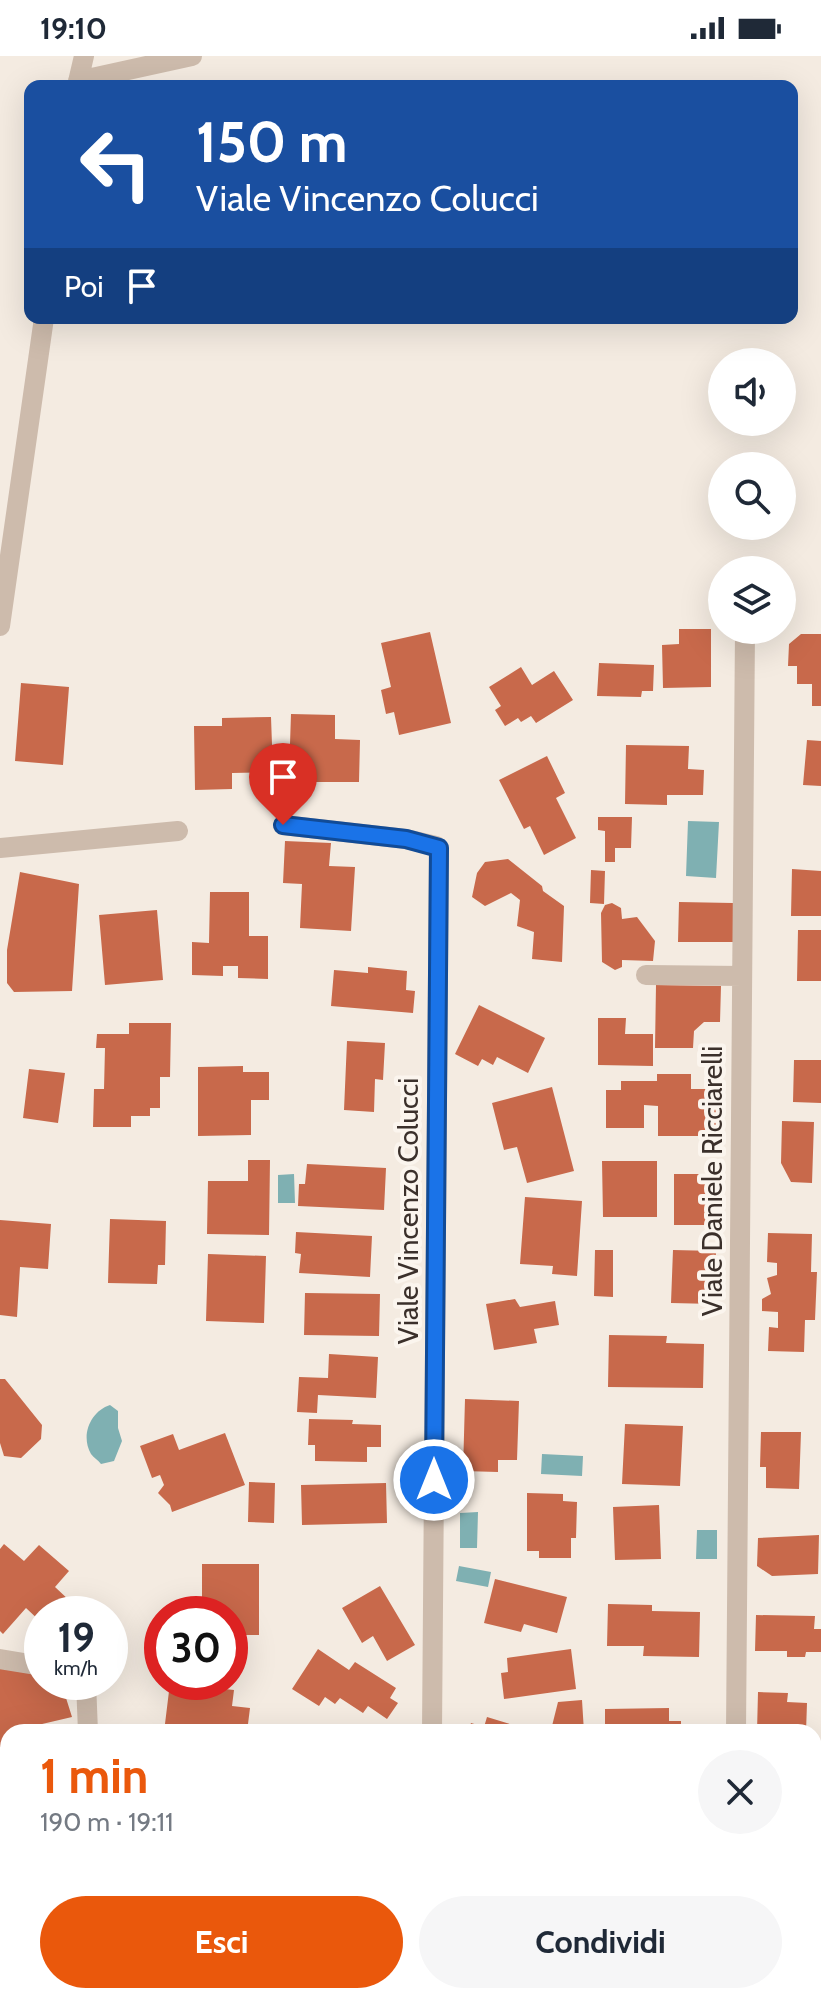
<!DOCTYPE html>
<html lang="it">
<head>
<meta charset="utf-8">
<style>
	body { margin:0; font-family:Cabin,sans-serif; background:#f6f6f7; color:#1f2937; height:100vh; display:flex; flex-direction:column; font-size:30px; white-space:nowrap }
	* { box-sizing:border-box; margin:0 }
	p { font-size:26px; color:#747a83 }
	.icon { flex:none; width:44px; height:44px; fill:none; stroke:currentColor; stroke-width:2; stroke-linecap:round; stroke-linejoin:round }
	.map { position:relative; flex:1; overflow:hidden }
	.sheet { position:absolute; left:0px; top:1668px; width:822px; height:280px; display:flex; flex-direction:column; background:#fff; border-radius:24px 24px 0 0; box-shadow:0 8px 32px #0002 }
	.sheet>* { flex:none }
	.top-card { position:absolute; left:24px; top:24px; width:774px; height:244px; border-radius:16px; box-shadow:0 8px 32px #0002; background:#1a4fa0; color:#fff; overflow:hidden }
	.fabs { position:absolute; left:708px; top:292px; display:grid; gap:16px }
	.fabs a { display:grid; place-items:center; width:88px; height:88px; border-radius:50%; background:#fff; box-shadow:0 8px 32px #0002; font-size:40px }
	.speed { position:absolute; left:24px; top:1540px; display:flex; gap:16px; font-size:40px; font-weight:700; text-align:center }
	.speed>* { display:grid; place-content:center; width:104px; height:104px; border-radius:50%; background:#fff; box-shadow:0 8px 32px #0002; line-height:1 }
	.speed small { font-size:20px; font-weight:400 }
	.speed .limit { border:12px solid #d22; background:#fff; color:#111 }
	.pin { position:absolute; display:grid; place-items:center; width:68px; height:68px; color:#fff; margin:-82px -34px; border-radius:50% 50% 50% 0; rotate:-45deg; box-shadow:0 0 8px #0007 }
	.pin .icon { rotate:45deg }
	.me { position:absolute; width:88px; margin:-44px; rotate:0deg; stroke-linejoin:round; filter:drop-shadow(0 0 6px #0008) }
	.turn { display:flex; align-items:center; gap:28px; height:168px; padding:0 40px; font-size:36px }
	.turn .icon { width:104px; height:104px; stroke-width:2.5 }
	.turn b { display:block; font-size:56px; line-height:68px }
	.then { display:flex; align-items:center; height:76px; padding:0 40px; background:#0003; gap:16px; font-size:30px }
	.round { display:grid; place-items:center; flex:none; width:84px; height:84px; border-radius:42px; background:#f6f6f7 }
	.head { display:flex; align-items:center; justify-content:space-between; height:136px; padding:0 40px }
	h1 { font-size:48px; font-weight:800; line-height:60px; color:#ea580c }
	.action { display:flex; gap:16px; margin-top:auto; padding:16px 40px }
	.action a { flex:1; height:92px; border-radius:48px; background:#ea580c; color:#fff; font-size:32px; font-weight:800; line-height:92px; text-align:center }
	.action a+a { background:#f6f6f7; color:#1f2937 }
	.status { display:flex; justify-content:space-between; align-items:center; height:56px; padding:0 40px; background:#fff; direction:ltr }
	.status svg { height:22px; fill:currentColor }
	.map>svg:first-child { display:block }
	.water { fill:#7fb0b2 }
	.building { fill:#c8694b }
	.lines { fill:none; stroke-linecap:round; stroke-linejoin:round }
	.minor { stroke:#cdbbac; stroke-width:20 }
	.route-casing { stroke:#114b97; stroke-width:20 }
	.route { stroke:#1a73e8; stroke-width:14 }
	.labels { text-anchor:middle; stroke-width:8; stroke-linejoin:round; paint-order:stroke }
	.street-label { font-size:28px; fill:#3b302b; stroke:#fbf5ee }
</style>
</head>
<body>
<div class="status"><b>19:10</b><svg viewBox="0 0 49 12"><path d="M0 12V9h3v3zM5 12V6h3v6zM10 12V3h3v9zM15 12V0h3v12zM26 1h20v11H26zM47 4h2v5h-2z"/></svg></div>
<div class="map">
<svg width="821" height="1948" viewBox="0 0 821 1948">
	<rect width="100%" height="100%" fill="#f4ebe1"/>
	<path class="water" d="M688,765L719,766L716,822L686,820Z
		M294,1118L295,1147H278V1119Z
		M110,1349L118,1355V1372L122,1385L114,1405L101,1408C98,1404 94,1402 91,1398C80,1379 91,1355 110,1349Z
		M542,1398L583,1400L582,1420L541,1418Z
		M478,1456L477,1492H460V1457Z
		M697,1474H717V1503H696Z
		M459,1510L491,1516L488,1531L456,1525Z"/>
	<path class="building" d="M679,573H711V631L663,632L662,589L679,588Z
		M430,576L451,667L399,679L394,656L386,658L381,634L391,631L381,587Z
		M801,578H821V650H812V628H797V610H788L789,588Z
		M599,607L654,609L653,635H642L641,641L597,640Z
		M521,611L532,629L554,615L573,644L536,667L531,660L521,666L518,662L505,670L495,654L501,650L489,631Z
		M21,627L69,631L63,709L15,705Z
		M291,658L335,659V683L360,684L359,726H305V709H286V688H290Z
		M271,661L273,716L232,717V733L195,734L194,670H222V662Z
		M807,684L821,685V730L803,729Z
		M626,689L689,690L688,713L704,714L703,739H667V749L625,748Z
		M547,700L565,737L556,742L576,782L544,799L530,770L524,773L499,724Z
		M598,761H632L631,792H615V806H605V775L598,774Z
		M285,785L331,787L329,810L355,811L351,875L300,872L302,828L283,827Z
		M508,803L542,830L543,835L564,850L562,906L532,903L534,876L517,870L520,844L511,837L485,850L472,841L477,817L485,806Z
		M792,813L821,815V860H791Z
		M591,814L605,815L604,848L590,847Z
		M20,816L79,828L72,935L14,936L7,927V894Z
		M210,836H249V880H268V923L238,922V910H223V920L192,919V886L209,887Z
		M679,846L733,847V886H678Z
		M612,847L621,852L622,863L637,861L655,885L653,905L622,904V911L615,914L602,906L601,857L605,849Z
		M157,854L163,924L105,929L99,859Z
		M798,874H821V925H797Z
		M368,911L407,915L406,934L415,935L413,957L331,950L334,914L368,917Z
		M656,929L721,930L720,966H704L694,975L693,992H655Z
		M479,949L545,982L528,1017L497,1001L493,1009L482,1003L478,1010L455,998Z
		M598,962H626L625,978H653V1010L598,1009Z
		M129,967H171L170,1021H160V1052H150V1060H131V1071H93L94,1033H104L105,992H96L97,978H129Z
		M347,985L385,987L383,1024L375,1023L374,1056L344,1054Z
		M794,1004H821V1047L793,1046Z
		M243,1010V1016H269V1044H251V1079L198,1080V1011Z
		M29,1013L65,1017L58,1067L23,1062Z
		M657,1018H691V1033H719V1071H705L706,1080H658V1050L644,1049V1072H606V1034H621V1025H657Z
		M552,1031L574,1115L527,1127L517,1091L504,1094L492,1047Z
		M782,1065L814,1066L812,1127L791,1126L781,1107Z
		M248,1104H270L269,1179L207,1178L208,1125H248Z
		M602,1105H657V1161H603Z
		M307,1108L386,1112L384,1154L298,1150L299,1128H305Z
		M674,1118H714V1169H674Z
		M525,1141L582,1145L577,1220L552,1218L553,1210L520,1208Z
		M110,1163L166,1165L165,1209H158L157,1228L108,1227Z
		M0,1164L51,1168L48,1213L20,1211L17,1261L0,1259Z
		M296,1176L372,1180L370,1221L299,1217L301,1198L295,1197Z
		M768,1177L812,1178L811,1216H817L815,1264H805L804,1296L768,1295L769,1271L778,1272V1256L762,1255V1243L771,1238L767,1222L777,1219V1207L767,1206Z
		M595,1194H613V1241L594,1240Z
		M673,1194L716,1195L714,1248L671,1247Z
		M208,1198L266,1200L264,1267L206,1265Z
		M305,1237L380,1238L379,1280L304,1279Z
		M515,1243L520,1251L555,1245L559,1269L534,1273L537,1287L494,1294L486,1248Z
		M609,1279L667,1280L666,1287L704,1288L703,1332L608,1331Z
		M329,1298L378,1301L376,1342L318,1339L317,1357L297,1356L299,1321L328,1322Z
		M0,1323H5L42,1369L41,1383L21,1402L4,1400L0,1387Z
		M465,1343L519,1345L517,1404H498V1416L463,1415Z
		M309,1363L353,1364L352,1368L381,1369V1391H367V1406L315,1405V1389H308Z
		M625,1368L683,1370L680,1430L622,1428Z
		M761,1376H801L799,1433L766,1432V1411H760Z
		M225,1377L245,1429L172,1456L170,1449L158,1437L164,1429L160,1419L152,1422L140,1390L173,1378L179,1394Z
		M249,1426L275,1427L274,1467L248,1466Z
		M386,1427L387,1467L302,1469L301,1429Z
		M527,1437L563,1438V1445L577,1446L576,1482H571V1502H539V1495H527Z
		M659,1449L661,1503L615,1504L613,1451Z
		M819,1479L818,1518L772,1520L757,1510L758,1482Z
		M4,1488L24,1505L39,1489L69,1515L55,1531L70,1545L58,1558H42V1567L26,1552L3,1578L0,1575V1493Z
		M202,1508H259V1579H230V1558H202Z
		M495,1523L567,1541L557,1577L524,1568L521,1576L484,1567Z
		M380,1530L415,1589L387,1605L373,1580L362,1587L342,1552Z
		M608,1548L652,1549V1555L700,1556L699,1601L643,1600L644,1590H607Z
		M756,1559L815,1560L814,1573H821V1596H806L805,1601H787V1595H755Z
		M318,1593L349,1614L355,1606L396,1632L390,1642L398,1647L387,1663L368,1650L363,1657L340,1642L335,1648L325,1641L319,1650L292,1633Z
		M571,1593L576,1633L504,1643L501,1617L508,1616L507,1602Z
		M0,1612L42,1618V1626H61L72,1661L8,1676V1691H0Z
		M170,1627L234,1634L232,1650L250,1652L247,1676H164Z
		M758,1636L788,1637L787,1646L807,1647L806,1676H757Z
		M582,1644L584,1676H563V1674L552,1670L558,1646Z
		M669,1652V1665H681V1676H605V1653Z
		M487,1661L526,1673L525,1676H468L471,1667L484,1671Z
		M8,1710V1769L0,1766V1723L3,1724Z
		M0,1812L8,1813V1888L0,1887Z"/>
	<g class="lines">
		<path class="minor" d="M78,25L192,0
			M77,30L84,0
			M0,570L44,262
			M283,769L406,783L436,790L439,794L432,1676
			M0,792L178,775
			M646,919L742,920
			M0,1603L42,1610
			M86,1626L88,1676
			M736,1676L745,574
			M814,1920H821
			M719,1940V1948
			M0,1947L182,1940
			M284,1948V1940
			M585,1948V1940"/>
	</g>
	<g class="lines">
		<defs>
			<path id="route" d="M283,769L406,783L439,792L434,1424"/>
		</defs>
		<use href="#route" class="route-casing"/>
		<use href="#route" class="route"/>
	</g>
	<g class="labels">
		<g class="street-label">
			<text transform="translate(712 1125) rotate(-90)" y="10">Viale Daniele Ricciarelli</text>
			<text transform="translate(408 1155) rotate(-90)" y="10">Viale Vincenzo Colucci</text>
		</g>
	</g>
</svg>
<div class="fabs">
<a><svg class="icon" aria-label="sound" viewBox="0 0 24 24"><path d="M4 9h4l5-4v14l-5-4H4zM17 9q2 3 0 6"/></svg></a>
<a><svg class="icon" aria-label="search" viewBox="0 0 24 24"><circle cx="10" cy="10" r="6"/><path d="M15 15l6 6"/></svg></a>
<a><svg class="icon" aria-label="layers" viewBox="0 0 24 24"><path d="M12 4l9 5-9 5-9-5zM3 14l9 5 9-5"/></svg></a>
</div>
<div class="speed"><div>19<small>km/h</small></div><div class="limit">30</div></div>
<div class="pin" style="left:283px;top:769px;background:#d93025"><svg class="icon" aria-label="arrive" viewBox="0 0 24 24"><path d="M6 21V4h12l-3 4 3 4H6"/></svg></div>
<svg class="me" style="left:434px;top:1424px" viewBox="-20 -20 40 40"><circle r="17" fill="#1a73e8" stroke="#fff" stroke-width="3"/><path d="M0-11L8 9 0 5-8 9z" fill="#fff"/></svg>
<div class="top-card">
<div class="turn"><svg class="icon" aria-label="left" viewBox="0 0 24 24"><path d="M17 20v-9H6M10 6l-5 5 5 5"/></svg><div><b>150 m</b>Viale Vincenzo Colucci</div></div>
<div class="then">Poi<svg class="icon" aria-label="arrive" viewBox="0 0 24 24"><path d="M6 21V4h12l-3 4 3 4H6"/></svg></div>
</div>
<section class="sheet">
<div class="head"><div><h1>1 min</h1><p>190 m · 19:11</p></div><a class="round"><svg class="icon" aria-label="close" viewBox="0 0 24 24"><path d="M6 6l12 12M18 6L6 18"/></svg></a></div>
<div class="action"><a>Esci</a><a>Condividi</a></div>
</section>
</div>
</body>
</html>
